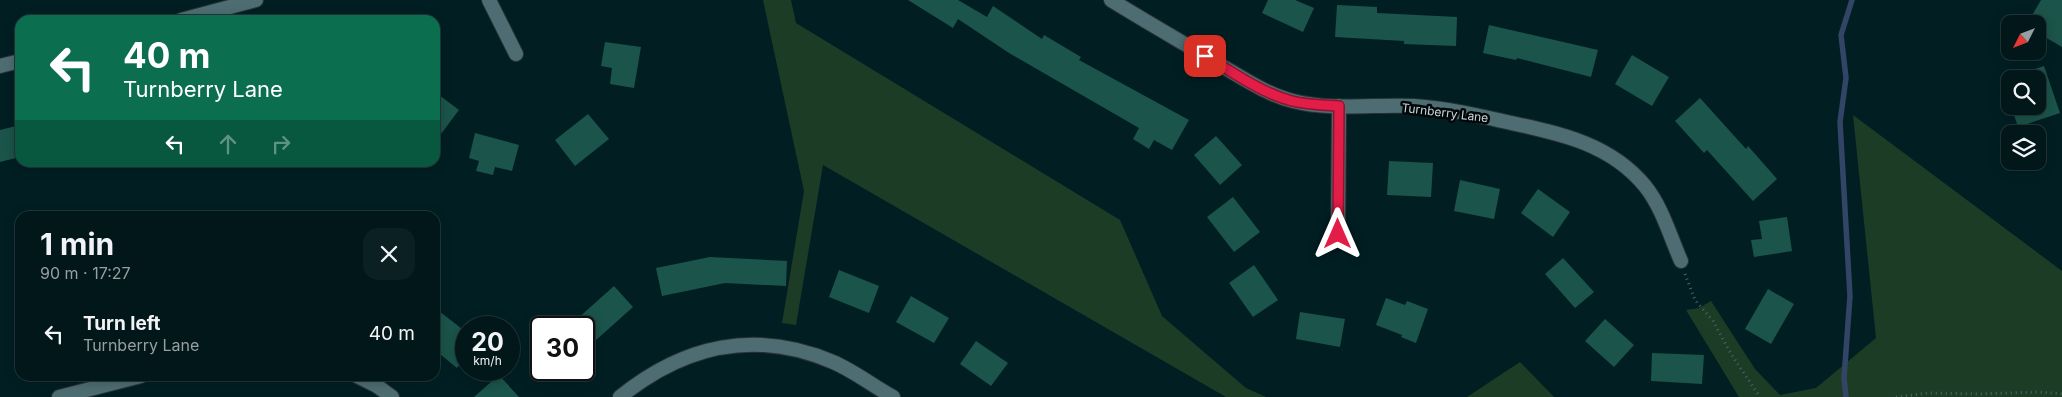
<!DOCTYPE html>
<html lang="en">
<head>
<meta charset="utf-8">
<style>
	body { margin:0; font-family:Inter,sans-serif; background:#0b2023; color:#f1f3f6; height:100vh; display:flex; flex-direction:column; font-size:19px; white-space:nowrap }
	* { box-sizing:border-box; margin:0 }
	p { font-size:16px; color:#969fa2 }
	.icon { flex:none; width:28px; height:28px; fill:none; stroke:currentColor; stroke-width:2; stroke-linecap:round; stroke-linejoin:round }
	.map { position:relative; flex:1; overflow:hidden }
	.details { position:absolute; left:15px; top:211px; width:425px; height:170px; display:flex; flex-direction:column; background:#01171a; border-radius:15px; box-shadow:0 2px 12px #0003,0 0 0 1px #233639 }
	.details>* { flex:none }
	.banner { position:absolute; left:15px; top:15px; width:425px; height:152px; border-radius:15px; box-shadow:0 2px 12px #0003,0 0 0 1px #233639; background:#0b6e4f; color:#fff; overflow:hidden }
	.needle { width:32px; rotate:228deg }
	.controls { position:absolute; left:2001px; top:15px; display:grid; gap:10px }
	.controls a { display:grid; place-items:center; width:45px; height:45px; border-radius:10px; background:#01171a; box-shadow:0 2px 12px #0003,0 0 0 1px #233639; font-size:25px }
	.speed { position:absolute; left:455px; top:316px; display:flex; gap:10px; font-size:25px; font-weight:700; text-align:center }
	.speed>* { display:grid; place-content:center; width:65px; height:65px; border-radius:50%; background:#01171a; box-shadow:0 2px 12px #0003,0 0 0 1px #233639; line-height:1 }
	.speed small { font-size:12px; font-weight:400 }
	.speed .limit { border:2px solid #111; border-radius:8px; background:#fff; color:#111 }
	.pin { position:absolute; display:grid; place-items:center; width:42px; height:42px; color:#fff; margin:-21px; border-radius:10px; box-shadow:0 2px 8px #0006 }
	.me { position:absolute; width:55px; margin:-28px; rotate:0deg; stroke-linejoin:round; filter:drop-shadow(0 0 4px #0008) }
	.turn { display:flex; align-items:center; gap:18px; height:105px; padding:0 25px; font-size:22px }
	.turn .icon { width:65px; height:65px; stroke-width:2.5 }
	.turn b { display:block; font-size:35px; line-height:42px }
	.lanes { display:flex; align-items:center; height:48px; padding:0 25px; background:#0003; justify-content:center; gap:25px; direction:ltr }
	.lanes .off { opacity:.35 }
	.round { display:grid; place-items:center; flex:none; width:52px; height:52px; border-radius:15px; background:#0b2023 }
	.overview { display:flex; align-items:center; justify-content:space-between; height:85px; padding:0 25px }
	h1 { font-size:30px; font-weight:700; line-height:38px }
	ul { padding:0; list-style:none }
	li { display:flex; align-items:center; gap:15px; height:75px; padding:0 25px }
	li div { flex:1 }
	li b { display:block; font-size:19px }
	li em { font-style:normal }
	.map>svg:first-child { display:block }
	.green { fill:#1d3c26 }
	.lines { fill:none; stroke-linecap:round; stroke-linejoin:round }
	.stream { stroke:#334566; stroke-width:5.5 }
	.building { fill:#1b544a }
	.minor-casing { stroke:#283235; stroke-width:16 }
	.path { stroke:#4b6467; stroke-width:3; stroke-dasharray:1 4; stroke-linecap:butt }
	.minor { stroke:#4e6d72; stroke-width:14 }
	.route-casing { stroke:#92132f; stroke-width:12 }
	.route { stroke:#e11d48; stroke-width:9 }
	.labels { text-anchor:middle; stroke-width:5; stroke-linejoin:round; paint-order:stroke }
	.street-label { font-size:12px; fill:#c9d9dc; stroke:#010709 }
</style>
</head>
<body>
<div class="map">
<svg width="2062" height="397" viewBox="0 0 2062 397">
	<rect width="100%" height="100%" fill="#011f23"/>
	<path class="green" d="M763,0H791L796,23L1120,220L1162,316L1246,388L1266,397H1226L823,165L796,325L782,323L804,191Z
		M1853,115L2062,271V397H1739L1686,310L1699,308L1711,301L1755,369L1780,395L1816,388L1876,338Z
		M1520,362L1554,397H1467Z"/>
	<g class="lines">
		<path class="stream" d="M1846,397L1844,378L1850,296L1840,122L1846,78L1841,35L1852,0"/>
	</g>
	<path class="building" d="M908,0H958L987,17L993,6L1042,39L1044,35L1081,57L1079,60L1189,120L1172,150L1154,140L1149,149L1133,139L1139,128L1009,53L958,19L953,28Z
		M1268,0H1295L1314,8L1303,32L1262,13Z
		M2041,0H2062V47L2038,33V24H2027Z
		M1337,5L1377,7V13L1457,17L1456,46L1404,44V41L1335,37Z
		M1489,25L1598,50L1591,77L1517,58L1516,60L1483,53Z
		M605,42L641,47L634,88L610,84L612,68L601,66Z
		M1632,55L1669,77L1652,106L1615,84Z
		M2044,66L2060,113L2018,127L2011,106H2038V79H2010V103L2003,80Z
		M435,92L459,110L435,142Z
		M1700,98L1746,149L1748,146L1777,179L1753,201L1707,150L1704,153L1675,121Z
		M588,114L609,139L575,166L555,140Z
		M20,125V157L0,162V130Z
		M475,133L519,145L512,171L495,167L493,175L476,171L479,161L469,158Z
		M1216,136L1242,165L1220,185L1194,155Z
		M1389,161L1433,163L1431,197L1387,195Z
		M1460,180L1500,189L1494,219L1454,211Z
		M1538,189L1570,212L1553,237L1521,213Z
		M1233,197L1260,232L1234,252L1207,217Z
		M1787,217L1792,251L1754,257L1751,240L1762,239L1759,221Z
		M710,257L787,261L786,286L725,283L662,296L656,268Z
		M1563,258L1594,292L1575,308L1545,274Z
		M1254,265L1278,300L1253,317L1229,283Z
		M839,270L879,286L869,313L829,297Z
		M614,286L633,307L595,341L576,320Z
		M1768,289L1794,304L1771,344L1745,329Z
		M911,296L949,318L934,343L896,322Z
		M1386,298L1405,305L1407,301L1428,309L1416,343L1401,337L1402,335L1376,325Z
		M435,308L466,332V356L457,368L435,350Z
		M1300,312L1345,319L1340,347L1296,339Z
		M1605,319L1634,345L1614,367L1585,341Z
		M976,341L1008,363L991,386L960,364Z
		M1652,353L1704,355L1702,384L1651,381Z
		M499,375L519,397H474Z"/>
	<g class="lines">
		<defs>
			<path id="minor" d="M489,0L516,54
				M1111,0C1145,21 1180,41 1215,62C1240,76 1265,94 1293,101C1332,111 1374,104 1414,106C1445,108 1476,115 1507,122C1558,133 1610,143 1645,186C1662,207 1670,236 1681,261
				M181,20L256,0
				M0,66L20,61
				M1338,234L1339,106
				M357,376L377,386L392,397
				M59,397L141,376
				M620,397C684,345 756,329 833,362C854,371 873,386 893,397"/>
		</defs>
		<use href="#minor" class="minor-casing"/>
		<path class="path" d="M1685,274L1695,300L1713,321L1731,354L1760,397
			M1896,397L1928,393L1980,394L2039,392L2062,394"/>
		<use href="#minor" class="minor"/>
	</g>
	<g class="lines">
		<defs>
			<path id="route" d="M1205,56C1233,72 1261,93 1292,101C1308,105 1323,105 1339,106L1338,234"/>
		</defs>
		<use href="#route" class="route-casing"/>
		<use href="#route" class="route"/>
	</g>
	<g class="labels">
		<g class="street-label">
			<text transform="translate(1445 113) rotate(7)" y="4">Turnberry Lane</text>
		</g>
	</g>
</svg>
<div class="controls">
<a><svg class="needle" viewBox="-14 -14 28 28"><path d="M0-13l5 13h-10z" fill="#e53935"/><path d="M0 13l5-13h-10z" fill="#969fa2"/></svg></a>
<a><svg class="icon" aria-label="search" viewBox="0 0 24 24"><circle cx="10" cy="10" r="6"/><path d="M15 15l6 6"/></svg></a>
<a><svg class="icon" aria-label="layers" viewBox="0 0 24 24"><path d="M12 4l9 5-9 5-9-5zM3 14l9 5 9-5"/></svg></a>
</div>
<div class="speed"><div>20<small>km/h</small></div><div class="limit">30</div></div>
<div class="pin" style="left:1205px;top:56px;background:#d93025"><svg class="icon" aria-label="arrive" viewBox="0 0 24 24"><path d="M6 21V4h12l-3 4 3 4H6"/></svg></div>
<svg class="me" style="left:1338px;top:234px" viewBox="-20 -20 40 40"><path d="M0-17L14 15 0 8-14 15z" fill="#e11d48" stroke="#fff" stroke-width="4"/></svg>
<div class="banner">
<div class="turn"><svg class="icon" aria-label="left" viewBox="0 0 24 24"><path d="M17 20v-9H6M10 6l-5 5 5 5"/></svg><div><b>40 m</b>Turnberry Lane</div></div>
<div class="lanes"><svg class="icon" aria-label="left" viewBox="0 0 24 24"><path d="M17 20v-9H6M10 6l-5 5 5 5"/></svg><svg class="icon off" aria-label="ahead" viewBox="0 0 24 24"><path d="M12 20V5M6 11l6-6 6 6"/></svg><svg class="icon off" aria-label="right" viewBox="0 0 24 24"><path d="M7 20v-9h11M14 6l5 5-5 5"/></svg></div>
</div>
<section class="details">
<div class="overview"><div><h1>1 min</h1><p>90 m · 17:27</p></div><a class="round"><svg class="icon" aria-label="close" viewBox="0 0 24 24"><path d="M6 6l12 12M18 6L6 18"/></svg></a></div>
<ul>
<li><svg class="icon" aria-label="left" viewBox="0 0 24 24"><path d="M17 20v-9H6M10 6l-5 5 5 5"/></svg><div><b>Turn left</b><p>Turnberry Lane</p></div><em>40 m</em></li>
</ul>
</section>
</div>
</body>
</html>
